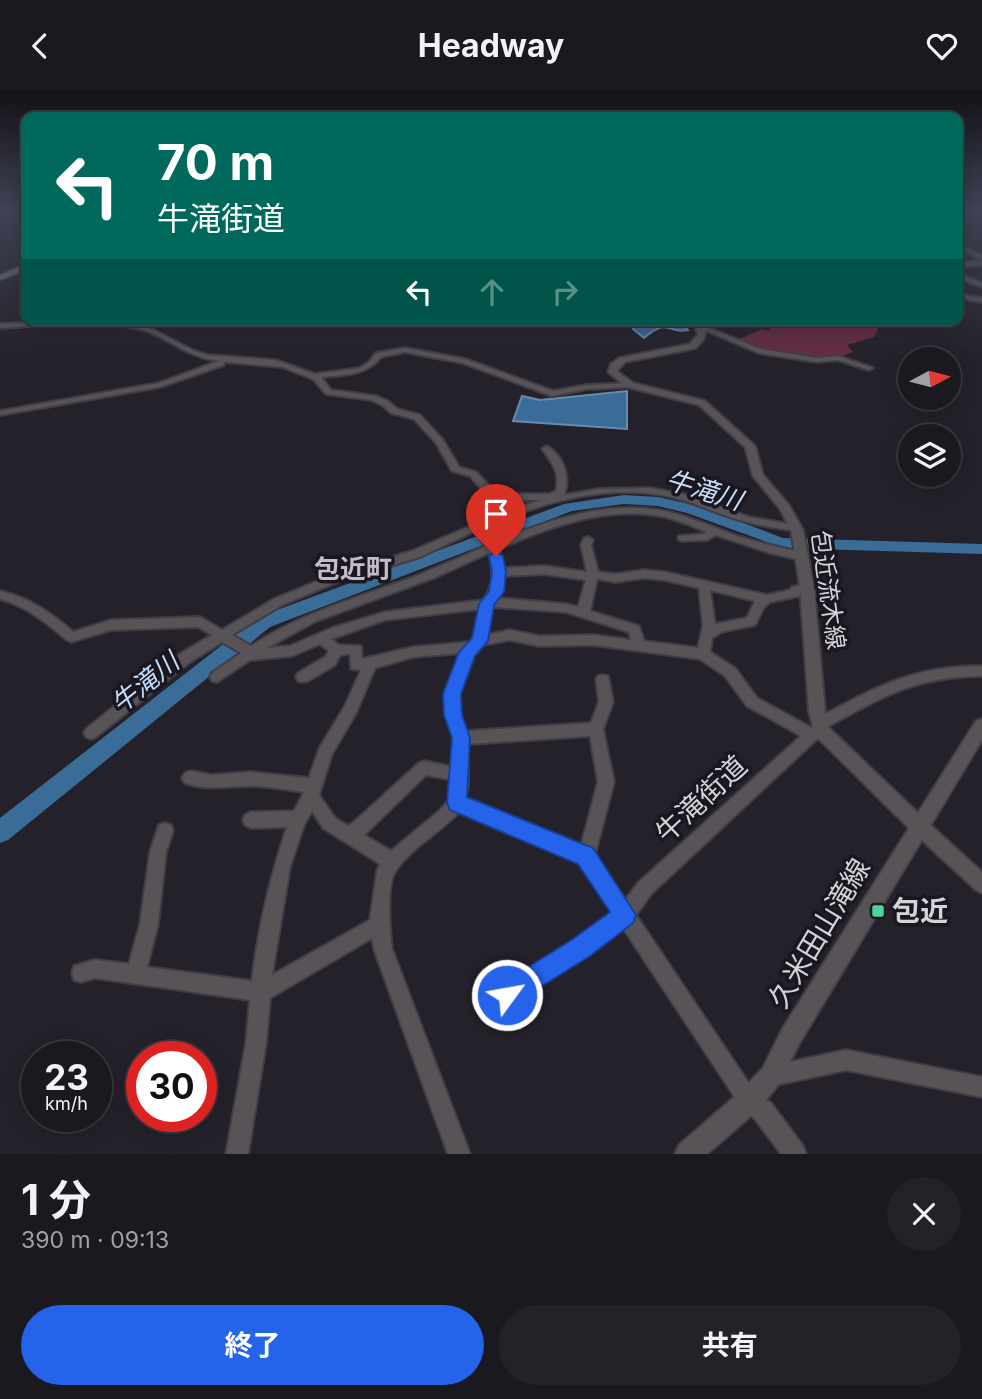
<!DOCTYPE html>
<html lang="ja">
<head>
<meta charset="utf-8">
<style>
	body { margin:0; font-family:Inter,"Noto Sans JP",sans-serif; background:#242229; color:#f1f3f6; height:100vh; display:flex; flex-direction:column; font-size:26px; white-space:nowrap }
	* { box-sizing:border-box; margin:0 }
	p { font-size:23px; color:#a0a0a5 }
	.icon { flex:none; width:38px; height:38px; fill:none; stroke:currentColor; stroke-width:2; stroke-linecap:round; stroke-linejoin:round }
	.map { position:relative; height:1063px; overflow:hidden }
	.details { display:flex; flex-direction:column; background:#1b1920; flex:1 }
	.details>* { flex:none }
	.guide { position:absolute; left:21px; top:21px; width:942px; height:214px; border-radius:14px; box-shadow:0 4px 18px #0003,0 0 0 2px #39383e; background:#00695c; color:#fff; overflow:hidden }
	.needle { width:46px; rotate:83deg }
	.fabs { position:absolute; left:898px; top:256px; display:grid; gap:14px }
	.fabs a { display:grid; place-items:center; width:63px; height:63px; border-radius:50%; background:#1b1920; box-shadow:0 4px 18px #0003,0 0 0 2px #39383e; font-size:35px }
	.speed { position:absolute; left:21px; top:950px; display:flex; gap:14px; font-size:35px; font-weight:700; text-align:center }
	.speed>* { display:grid; place-content:center; width:91px; height:91px; border-radius:50%; background:#1b1920; box-shadow:0 4px 18px #0003,0 0 0 2px #39383e; line-height:1 }
	.speed small { font-size:18px; font-weight:400 }
	.speed .limit { border:10px solid #d22; background:#fff; color:#111 }
	.pin { position:absolute; display:grid; place-items:center; width:60px; height:60px; color:#fff; margin:-72px -30px; border-radius:50% 50% 50% 0; rotate:-45deg; box-shadow:0 0 7px #0007 }
	.pin .icon { rotate:45deg }
	.me { position:absolute; width:77px; margin:-38px; rotate:58deg; stroke-linejoin:round; filter:drop-shadow(0 0 5px #0008) }
	.turn { display:flex; align-items:center; gap:24px; height:147px; padding:0 21px; font-size:32px }
	.turn .icon { width:91px; height:91px; stroke-width:2.5 }
	.turn b { display:block; font-size:49px; line-height:60px }
	.lanes { display:flex; align-items:center; height:66px; padding:0 21px; background:#0003; justify-content:center; gap:35px; direction:ltr }
	.lanes .off { opacity:.35 }
	.round { display:grid; place-items:center; flex:none; width:74px; height:74px; border-radius:37px; background:#242229 }
	.summary { display:flex; align-items:center; justify-content:space-between; height:119px; padding:0 21px }
	h1 { font-size:42px; font-weight:700; line-height:52px }
	.cta { display:flex; gap:14px; margin-top:auto; padding:14px 21px }
	.cta a { flex:1; height:80px; border-radius:42px; background:#2563eb; color:#fff; font-size:28px; font-weight:700; line-height:80px; text-align:center }
	.cta a+a { background:#242229; color:#f1f3f6 }
	header { display:flex; justify-content:space-between; align-items:center; height:91px; padding:0 21px; background:#1b1920; font-size:32px; font-weight:700 }
	.map>svg:first-child { display:block }
	.green { fill:#662b41 }
	.water { fill:#396c97; stroke:#688bab; stroke-width:2 }
	.lines { fill:none; stroke-linecap:round; stroke-linejoin:round }
	.river { fill:#396c97; fill-rule:evenodd }
	.minor-casing { stroke:#403d46; stroke-width:4 }
	.tertiary-casing { stroke:#403d46; stroke-width:4 }
	.secondary-casing { stroke:#403d46; stroke-width:3 }
	.minor { fill:#575356; fill-rule:evenodd }
	.tertiary { fill:#575356; fill-rule:evenodd }
	.secondary { fill:#756e74; fill-rule:evenodd }
	.route { fill:#2563eb; stroke:#184099; stroke-width:2 }
	.poi-dot { fill:#4bd49b; stroke:#1b1720; stroke-width:2.5 }
	.labels { text-anchor:middle; stroke-width:7; stroke-linejoin:round; paint-order:stroke }
	.street-label { font-size:24px; fill:#d5d3d9; stroke:#1b1720 }
	.water-label { font-size:26px; font-style:italic; fill:#c2def9; stroke:#1b1720 }
	.neighbourhood-label { font-size:26px; font-weight:bold; fill:#c2bdc9; stroke:#1b1720 }
	.near-street-label { font-size:28px; fill:#d5d3d9; stroke:#1b1720 }
	.near-poi-label { font-size:28px; font-weight:bold; fill:#d5d3d9; stroke:#1b1720; text-anchor:start }
</style>
</head>
<body>
<header><svg class="icon" aria-label="back" viewBox="0 0 24 24"><path d="M15 5l-7 7 7 7"/></svg>Headway<svg class="icon" aria-label="heart" viewBox="0 0 24 24"><path d="M12 20l-8-8c-3-5 5-10 8-4 3-6 11-1 8 4z"/></svg></header>
<div class="map">
<svg width="982" height="1063" viewBox="0 0 982 1063">
	<rect width="100%" height="100%" fill="#24212a"/>
	<path class="green" d="M774,229H872L878,238L874,246L847,254L853,261C817,276 772,262 737,249L762,238L769,240Z"/>
	<path class="water" d="M633,229H683L681,233L688,239C668,244 669,225 644,247L633,238L637,233Z
		M627,300V338L513,330L522,305L540,309Z"/>
	<g class="lines">
		<path class="river" d="M624,404L658,406L698,415L783,447L982,453V463L783,457L687,422L658,415L624,413L572,420L270,536L8,749L0,752V727L258,526L564,413Z"/>
		<defs>
			<path id="minor" d="M957,119L982,121V123L957,121Z
				M957,152L982,165V169L957,155Z
				M982,170V174L957,176V172Z
				M957,177L969,187L982,192V196L966,190L957,192V188L963,187L957,182Z
				M957,200L968,205L982,207V211L965,208L957,205Z
				M70,229L129,231L154,239L192,259L207,264L275,269L315,283L360,277L369,271L376,262L405,257L465,268L553,300L587,294L633,292V296H630L587,298L552,305L463,272L405,261L381,266C366,285 343,284 321,286L331,299L376,305L388,310L397,318L420,324L443,349L459,376L476,381L497,403H549L556,400C560,382 553,372 542,358L547,355C563,365 571,385 564,404L599,398L649,397L683,403L749,426L800,435L801,437L800,439L796,440C775,437 754,434 733,427C713,421 693,411 672,406C611,392 541,410 486,437L495,451C543,431 598,412 651,418C681,421 709,435 737,445C760,452 782,457 805,462L807,465L805,468L801,469L770,462L716,444L707,449L683,450L679,449L678,447L679,445L704,443L707,441C692,435 676,428 661,425C606,415 548,436 499,458L504,477L544,475L587,481L581,454L584,447L588,446L593,449L591,454L598,481L616,483L643,479L665,481L767,504L790,499L792,496L807,492L811,493L813,496L811,499L801,502L799,505L770,511L764,516L755,534L721,541L712,547L710,561L735,577L757,607L812,637L814,629C875,597 911,575 982,575V585C914,586 884,605 827,636L828,639L826,643L817,648L651,803L636,824L756,1003L771,1012L803,1055L806,1063H781L755,1028L742,1017L623,837L588,863L514,911L507,914L500,911L497,904L500,897L576,851L613,822L580,771L459,721C441,741 409,758 395,781C386,796 390,841 392,858L470,1063H448L374,858L372,847L270,907L266,952L248,1063H226L246,952L250,909L95,887L81,891L74,889L72,882L74,875L95,869L129,873L140,833L150,761L159,734L165,732L171,734L173,740L166,761L158,833L147,876L252,890C258,838 270,786 287,736L251,737L245,734L243,729L245,724L251,721L294,720L304,701C287,699 268,695 250,695C227,695 207,700 185,692L182,687L185,682L190,680L212,684L250,681L309,687L320,656L345,615L361,579L351,578L350,563L340,564L335,574L308,590L303,591L298,590L296,586L298,582L325,566L329,560L320,553L292,565L250,569L217,591L212,590L210,586L212,582L241,562L222,551L190,571L96,646L91,648L86,646L84,642L86,638L180,563L212,544L198,536L111,539L71,551L67,549C47,532 26,515 0,508V500C29,507 51,521 73,541L111,529L200,526L222,539L274,508L332,484L412,460L466,437L473,436L471,431L476,419L488,406L470,385L452,380L436,352L414,328L391,322L382,314L371,309L326,303L313,288L282,276L224,271V274L160,296L0,324V320L159,292L219,270C185,266 169,246 140,238C95,226 45,235 0,237V233ZM496,409H541L518,416L481,431L485,422ZM475,440L486,455C461,466 436,477 411,487C355,507 300,523 251,555L232,544L282,514L340,490L420,466ZM489,462C493,480 495,494 483,509L385,521L332,537L290,555L267,557L316,530L436,486ZM544,483L586,489L578,516L566,513L498,507L502,501L504,485ZM643,487L665,489L699,497L703,535L698,557L644,550L639,535L590,520L597,488L616,491ZM710,499L755,510L747,527L715,533ZM492,516L566,521L629,541L631,549L594,544L539,545L510,539L487,544ZM480,518L473,548L470,551L413,556L362,568L361,555L339,554L331,548L385,529ZM510,549L539,555L594,554L700,568L725,585L747,615L801,645L639,791L625,809L595,763L614,691L603,638L613,611L608,585L603,584L598,585L596,589L599,611L591,632L466,640L460,624L459,603L473,564L483,554ZM461,562L445,603L446,624L454,647L453,676L424,670L419,672L354,731L348,735L335,727L319,704L332,663L356,622L375,577L413,566ZM590,645L598,691L581,755L465,708L468,695V653ZM426,684L453,689L450,708L438,721L391,760L364,744ZM312,720L323,737L380,773L377,780L370,829L272,884L290,776L304,734Z
				M700,235H704L761,258L817,267L838,265L873,277L869,279L838,269L817,271L759,262L700,237Z
				M919,727L925,729L982,781V802L976,799L913,741L911,735L913,729Z
				M846,959L982,986V1006L846,979L771,995L764,992L761,985L764,978L771,975Z"/>
			<path id="tertiary" d="M692,229H700L706,240L703,249L696,257L625,271L617,280L633,292L705,310L755,355L763,384L789,414L803,439L814,496L825,621L828,636L918,722L976,630L982,628V649L799,953L779,993L758,1019L707,1063H675L679,1054L740,1001L763,977L783,937L909,737L815,644L809,621L800,496L791,439L780,418L753,385L745,356L699,314L627,296L608,281L611,273L619,267L690,253L698,243Z"/>
			<path id="secondary" d="M23,174H26V179L0,189V184Z"/>
		</defs>
		<use href="#minor" class="minor-casing"/>
		<use href="#tertiary" class="tertiary-casing"/>
		<use href="#secondary" class="secondary-casing"/>
		<use href="#minor" class="minor"/>
		<use href="#tertiary" class="tertiary"/>
		<use href="#secondary" class="secondary"/>
	</g>
	<linearGradient id="sky" x2="0" y2="1"><stop stop-color="#141217"/><stop offset="0.44" stop-color="#3f4355"/><stop offset="1" stop-color="#3f4355" stop-opacity="0"/></linearGradient>
	<rect width="982" height="267" fill="url(#sky)"/>
	<path class="route" d="M496,460L503,465L506,481L504,501L494,514L488,550L475,565L461,603L462,624L470,647L467,706L593,757L636,824L633,832L590,865L507,917L498,913L494,904L498,895L573,848L610,821L578,773L450,719L447,712L452,647L444,624L443,603L459,561L472,547L479,513L489,500L492,481L489,465Z"/>
	<rect class="poi-dot" x="871" y="813" width="14" height="14" rx="3.5"/>
	<g class="labels">
		<g class="street-label">
			<text transform="translate(828 499) rotate(82)" y="8">包近流木線</text>
		</g>
		<g class="water-label">
			<text transform="translate(704 399) rotate(17)" y="9">牛滝川</text>
			<text transform="translate(145 592) rotate(-39)" y="9">牛滝川</text>
		</g>
		<g class="neighbourhood-label">
			<text x="353" y="487">包近町</text>
		</g>
		<g class="near-street-label">
			<text transform="translate(701 708) rotate(-43)" y="10">牛滝街道</text>
			<text transform="translate(819 842) rotate(-59)" y="10">久米田山滝線</text>
		</g>
		<g class="near-poi-label">
			<text x="892" y="830">包近</text>
		</g>
	</g>
</svg>
<div class="fabs">
<a><svg class="needle" viewBox="-14 -14 28 28"><path d="M0-13l5 13h-10z" fill="#e53935"/><path d="M0 13l5-13h-10z" fill="#a0a0a5"/></svg></a>
<a><svg class="icon" aria-label="layers" viewBox="0 0 24 24"><path d="M12 4l9 5-9 5-9-5zM3 14l9 5 9-5"/></svg></a>
</div>
<div class="speed"><div>23<small>km/h</small></div><div class="limit">30</div></div>
<div class="pin" style="left:496px;top:465px;background:#d93025"><svg class="icon" aria-label="arrive" viewBox="0 0 24 24"><path d="M6 21V4h12l-3 4 3 4H6"/></svg></div>
<svg class="me" style="left:507px;top:904px" viewBox="-20 -20 40 40"><circle r="17" fill="#2563eb" stroke="#fff" stroke-width="3"/><path d="M0-11L8 9 0 5-8 9z" fill="#fff"/></svg>
<div class="guide">
<div class="turn"><svg class="icon" aria-label="left" viewBox="0 0 24 24"><path d="M17 20v-9H6M10 6l-5 5 5 5"/></svg><div><b>70 m</b>牛滝街道</div></div>
<div class="lanes"><svg class="icon" aria-label="left" viewBox="0 0 24 24"><path d="M17 20v-9H6M10 6l-5 5 5 5"/></svg><svg class="icon off" aria-label="ahead" viewBox="0 0 24 24"><path d="M12 20V5M6 11l6-6 6 6"/></svg><svg class="icon off" aria-label="right" viewBox="0 0 24 24"><path d="M7 20v-9h11M14 6l5 5-5 5"/></svg></div>
</div>
</div>
<section class="details">
<div class="summary"><div><h1>1 分</h1><p>390 m · 09:13</p></div><a class="round"><svg class="icon" aria-label="close" viewBox="0 0 24 24"><path d="M6 6l12 12M18 6L6 18"/></svg></a></div>
<div class="cta"><a>終了</a><a>共有</a></div>
</section>
</body>
</html>
